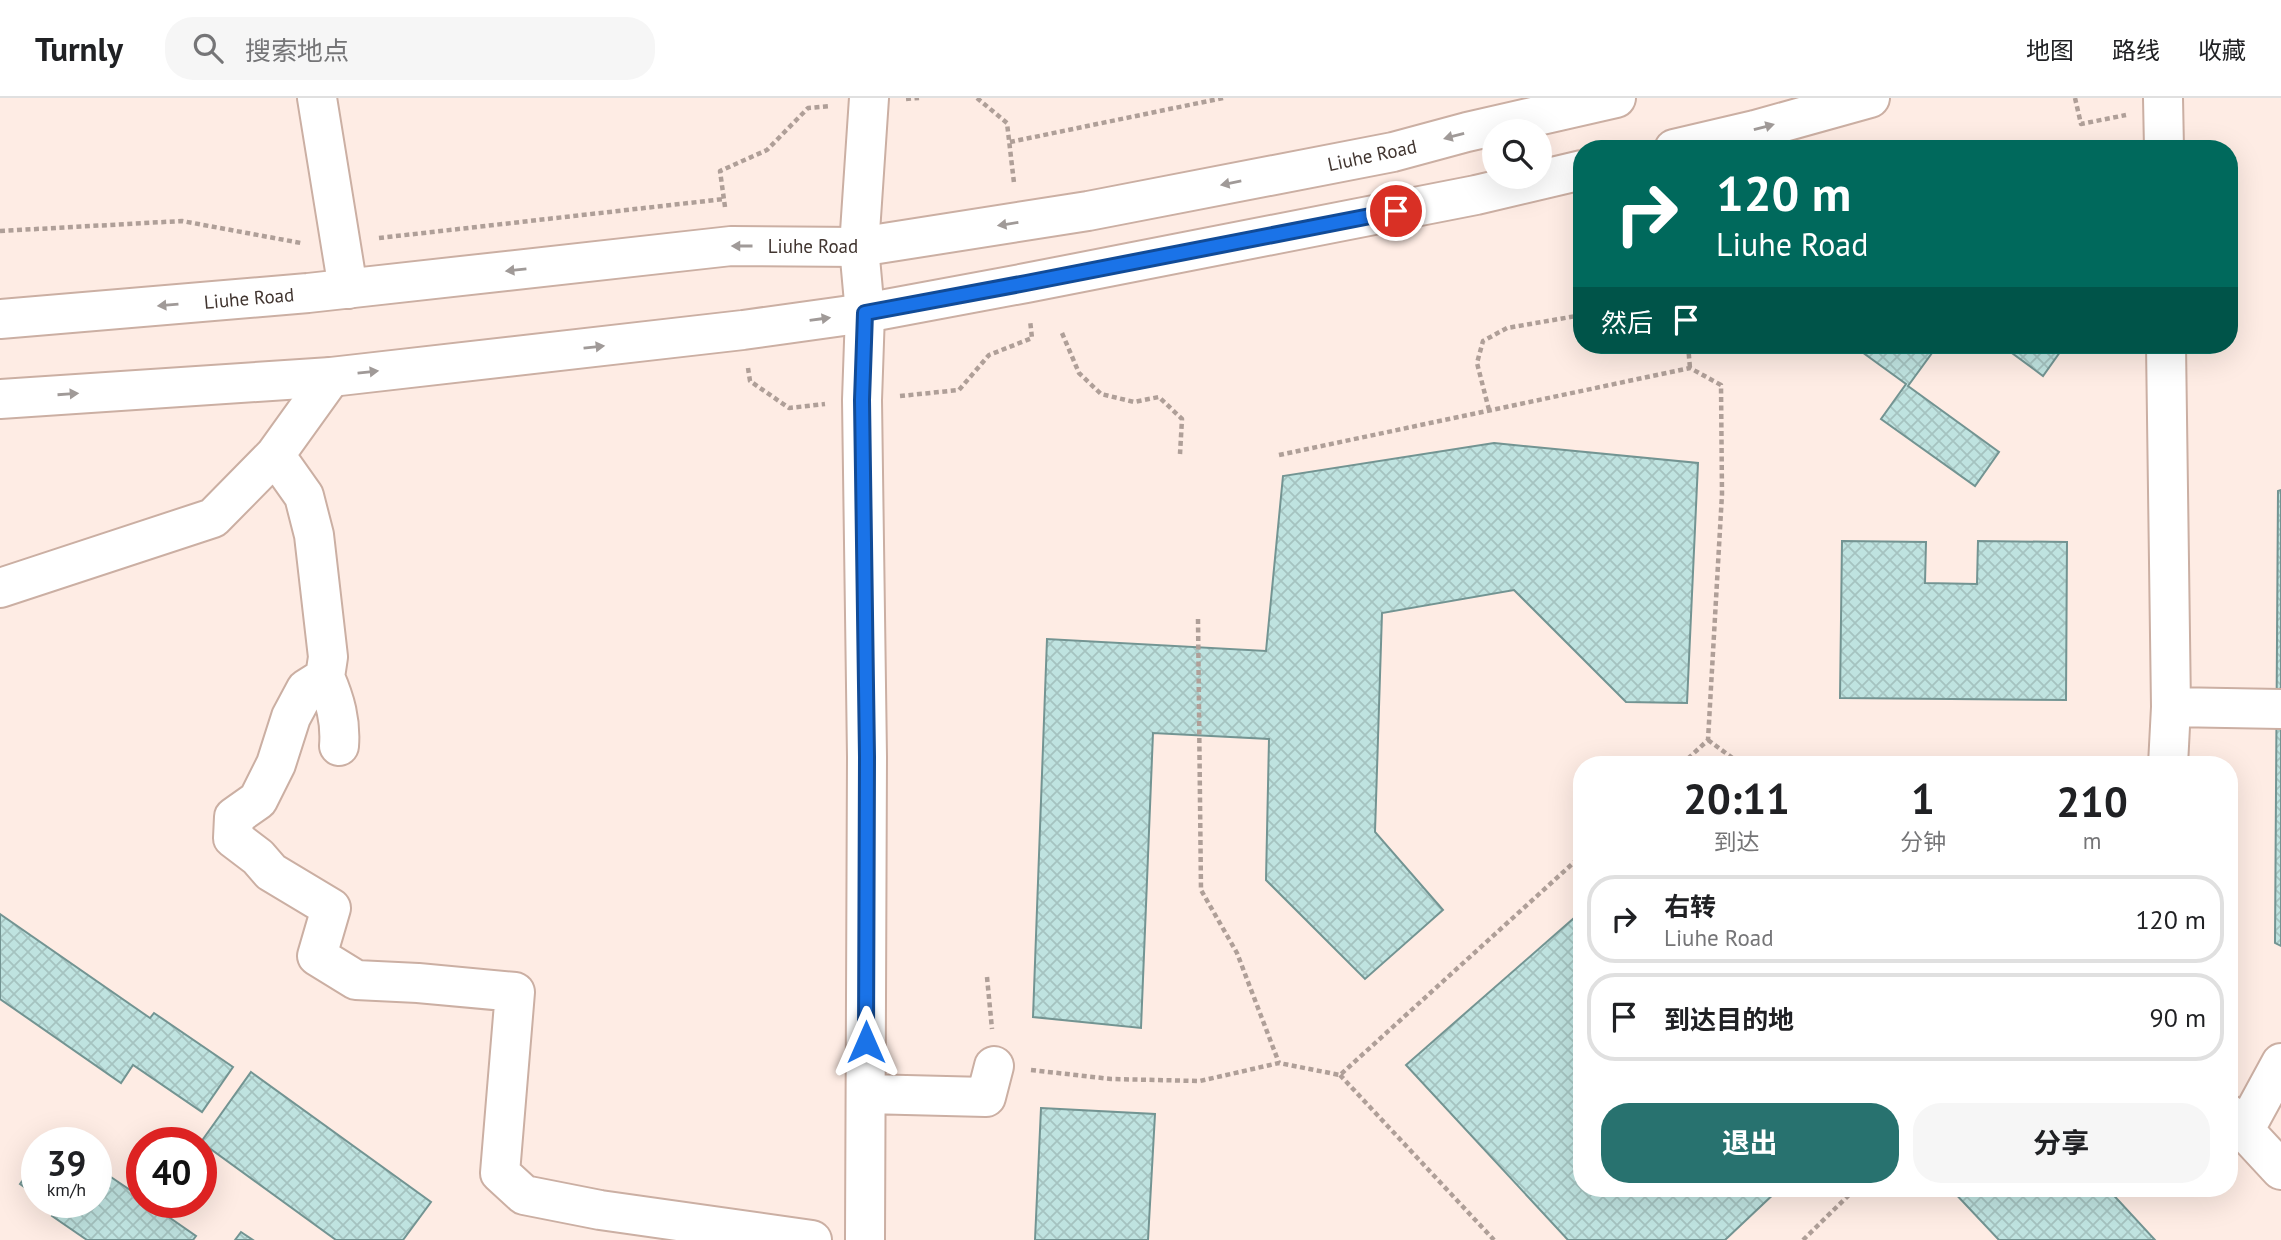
<!DOCTYPE html>
<html lang="zh">
<head>
<meta charset="utf-8">
<style>
	body { margin:0; font-family:"PT Sans","Noto Sans SC",sans-serif; background:#f6f6f6; color:#202124; height:100vh; display:flex; flex-direction:column; font-size:26px; white-space:nowrap }
	* { box-sizing:border-box; margin:0 }
	p { font-size:23px; color:#757577 }
	.icon { flex:none; width:38px; height:38px; fill:none; stroke:currentColor; stroke-width:2; stroke-linecap:round; stroke-linejoin:round }
	.map { position:relative; flex:1; overflow:hidden }
	.sheet { position:absolute; left:1573px; top:658px; width:665px; height:441px; display:flex; flex-direction:column; background:#fff; border-radius:28px; box-shadow:0 7px 28px #0002 }
	.sheet>* { flex:none }
	.hud { position:absolute; left:1573px; top:42px; width:665px; height:214px; border-radius:28px; box-shadow:0 7px 28px #0002; background:#00695c; color:#fff; overflow:hidden }
	.tools { position:absolute; left:1482px; top:21px; display:grid; gap:14px }
	.tools a { display:grid; place-items:center; width:70px; height:70px; border-radius:50%; background:#fff; box-shadow:0 7px 28px #0002; font-size:35px }
	.speed { position:absolute; left:21px; top:1029px; display:flex; gap:14px; font-size:35px; font-weight:700; text-align:center }
	.speed>* { display:grid; place-content:center; width:91px; height:91px; border-radius:50%; background:#fff; box-shadow:0 7px 28px #0002; line-height:1 }
	.speed small { font-size:18px; font-weight:400 }
	.speed .limit { border:10px solid #d22; background:#fff; color:#111 }
	.pin { position:absolute; display:grid; place-items:center; width:60px; height:60px; color:#fff; margin:-30px; border:4px solid #fff; border-radius:50%; box-shadow:0 2px 7px #0007 }
	.me { position:absolute; width:77px; margin:-38px; rotate:0deg; stroke-linejoin:round; filter:drop-shadow(0 0 5px #0008) }
	.turn { display:flex; align-items:center; gap:24px; height:147px; padding:0 28px; font-size:32px }
	.turn .icon { width:91px; height:91px; stroke-width:2.5 }
	.turn b { display:block; font-size:49px; line-height:60px }
	.then { display:flex; align-items:center; height:66px; padding:0 28px; background:#0003; gap:14px; font-size:26px }
	.eta { display:flex; justify-content:space-evenly; align-items:center; height:119px; text-align:center }
	.eta b { font-size:42px; font-weight:700; line-height:49px }
	.action { display:flex; gap:14px; margin-top:auto; padding:14px 28px }
	.action a { flex:1; height:80px; border-radius:28px; background:#28726f; color:#fff; font-size:28px; font-weight:700; line-height:80px; text-align:center }
	.action a+a { background:#f6f6f6; color:#202124 }
	ul { padding:0; list-style:none }
	li { display:flex; align-items:center; gap:21px; height:88px; margin:0 14px 10px; padding:0 14px; border:4px solid #e0e0e0; border-radius:28px }
	li div { flex:1 }
	li b { display:block; font-size:26px }
	li em { font-style:normal }
	header { display:flex; align-items:center; gap:42px; box-sizing:border-box; height:98px; padding:0 35px; background:#fff; border-bottom:2px solid #e0e0e0 }
	header strong { font-size:33px }
	nav { display:flex; gap:38px; margin-inline-start:auto; font-size:24px }
	.search { width:490px; height:63px; background:#f6f6f6; display:flex; align-items:center; gap:18px; box-sizing:border-box; padding:0 24px; border-radius:28px; color:#757577; font-size:26px }
	.map>svg:first-child { display:block }
	.building { fill:url(#building-cross-hatch); stroke:#739492; stroke-width:2 }
	.lines { fill:none; stroke-linecap:round; stroke-linejoin:round }
	.minor-casing { stroke:#cbafa3; stroke-width:42 }
	.major-casing { stroke:#cbafa3; stroke-width:42 }
	.path { stroke:#af9f98; stroke-width:4.5; stroke-dasharray:5 3.5; stroke-linecap:butt }
	.minor { stroke:#fff; stroke-width:38 }
	.major { stroke:#fff; stroke-width:38 }
	.oneway { fill:#a09a98 }
	.route-casing { stroke:#114b97; stroke-width:18 }
	.route { stroke:#1a73e8; stroke-width:12 }
	.labels { text-anchor:middle; stroke-width:5; stroke-linejoin:round; paint-order:stroke }
	.street-label { font-size:19px; fill:#413530; stroke:#fff }
</style>
</head>
<body>
<header>
<strong>Turnly</strong>
<div class="search"><svg class="icon" aria-label="search" viewBox="0 0 24 24"><circle cx="10" cy="10" r="6"/><path d="M15 15l6 6"/></svg>搜索地点</div>
<nav><a>地图</a><a>路线</a><a>收藏</a></nav>
</header>
<div class="map">
<svg width="2281" height="1142" viewBox="0 0 2281 1142">
	<defs>
		<pattern id="building-cross-hatch" width="8" height="8" patternUnits="userSpaceOnUse" patternTransform="scale(1.75)"><rect width="8" height="8" fill="#bfe3e0"/><path d="M0 0l8 8M0 8l8-8" fill="none" stroke="#a5c3c0"/></pattern>
	</defs>
	<rect width="100%" height="100%" fill="#feece4"/>
	<path class="building" d="M1867,247H1920L1932,255L1908,288L1999,354L1975,388L1881,321L1906,286L1862,254Z
		M2001,247H2065L2043,278Z
		M1494,345L1698,365L1687,605L1626,604L1514,492L1382,515L1375,734L1443,812L1365,881L1266,782L1269,641L1153,635L1141,930L1033,919L1047,541L1266,553L1283,378Z
		M2281,392V848L2275,845L2278,393Z
		M1842,443L1926,444L1925,485L1977,486L1978,443L2067,444L2066,602L1840,600Z
		M1582,813V1090H1780L1725,1142H1568L1406,967Z
		M0,816L150,920L154,915L233,969L202,1014L133,967L121,985L0,901Z
		M251,974L431,1104L403,1142H336L201,1044Z
		M1041,1010L1155,1016L1148,1142H1035Z
		M37,1062V1098L20,1086Z
		M96,1069L142,1100V1104H147L196,1138L193,1142H87L52,1118L56,1111L46,1104H96Z
		M1950,1090H2107L2155,1142H1999Z
		M241,1134L253,1142H235Z"/>
	<g class="lines">
		<defs>
			<path id="minor" d="M317,0L348,191
				M2163,0L2164,51
				M2166,247L2171,609L2168,667
				M275,357L304,398L314,437L328,559L325,579L306,591L291,619L276,666L258,702L234,719L233,740L258,759L271,774L331,810L317,858L356,882L418,885L515,894L500,1075L524,1097L600,1112L812,1142
				M0,490L213,420L275,357L331,279
				M325,579C335,602 341,623 339,648
				M2171,609L2281,611
				M866,996L986,999L994,968
				M2230,1017L2281,1072
				M2244,1033L2281,965
				M865,1142L867,659L862,302L865,215L859,149L869,0"/>
			<path id="major" d="M1674,51L1755,32L1870,0
				M0,221L308,195L731,148L859,149L1088,113L1393,54L1467,34L1616,0
				M0,301L331,279L743,232L865,215L1026,185L1476,97L1582,72"/>
		</defs>
		<use href="#minor" class="minor-casing"/>
		<use href="#major" class="major-casing"/>
		<path class="path" d="M977,0L1007,25L1014,85
			M2075,0L2081,26L2126,17
			M906,1L919,0
			M1010,44L1223,0
			M725,109L720,73L767,52L808,10L831,8
			M0,133L182,123L301,145
			M379,140L724,101
			M1062,235L1079,275L1101,296L1134,304L1159,299L1182,321L1180,356
			M1688,247L1690,270
			M748,270L750,283L789,310L825,306
			M900,298L959,292L989,257L1032,240L1030,222
			M1489,312L1477,265L1483,243L1507,230L1582,217
			M1279,357L1690,270L1721,287L1722,396L1708,642L1681,667
			M1198,521L1201,792L1237,855L1279,965
			M1708,642L1742,667
			M987,879L992,931
			M1031,972L1111,981L1200,983L1279,965L1340,977L1582,757
			M1340,977L1494,1142
			M1803,1142L1856,1090"/>
		<use href="#minor" class="minor"/>
		<use href="#major" class="major"/>
	</g>
	<defs><path id="oneway-solid" d="M-6-.8H1V-3.2L6.5 0L1 3.2V.8H-6Z" transform="scale(1.75)"/></defs>
	<g class="oneway">
		<use href="#oneway-solid" transform="translate(1764 29) rotate(-15)"/>
		<use href="#oneway-solid" transform="translate(1454 38) rotate(165)"/>
		<use href="#oneway-solid" transform="translate(1231 85) rotate(169)"/>
		<use href="#oneway-solid" transform="translate(1008 126) rotate(171)"/>
		<use href="#oneway-solid" transform="translate(742 148) rotate(-180)"/>
		<use href="#oneway-solid" transform="translate(516 172) rotate(174)"/>
		<use href="#oneway-solid" transform="translate(168 207) rotate(175)"/>
		<use href="#oneway-solid" transform="translate(820 221) rotate(-8)"/>
		<use href="#oneway-solid" transform="translate(594 249) rotate(-6)"/>
		<use href="#oneway-solid" transform="translate(368 274) rotate(-6)"/>
		<use href="#oneway-solid" transform="translate(68 296) rotate(-4)"/>
	</g>
	<g class="lines">
		<defs>
			<path id="route" d="M866,944L867,659L862,302L865,215L1026,185L1396,113"/>
		</defs>
		<use href="#route" class="route-casing"/>
		<use href="#route" class="route"/>
	</g>
	<g class="labels">
		<g class="street-label">
			<text transform="translate(1372 57) rotate(-12)" y="7">Liuhe Road</text>
			<text x="813" y="155">Liuhe Road</text>
			<text transform="translate(249 200) rotate(-5)" y="7">Liuhe Road</text>
		</g>
	</g>
</svg>
<div class="tools">
<a><svg class="icon" aria-label="search" viewBox="0 0 24 24"><circle cx="10" cy="10" r="6"/><path d="M15 15l6 6"/></svg></a>
</div>
<div class="speed"><div>39<small>km/h</small></div><div class="limit">40</div></div>
<div class="pin" style="left:1396px;top:113px;background:#d93025"><svg class="icon" aria-label="arrive" viewBox="0 0 24 24"><path d="M6 21V4h12l-3 4 3 4H6"/></svg></div>
<svg class="me" style="left:866px;top:944px" viewBox="-20 -20 40 40"><path d="M0-17L14 15 0 8-14 15z" fill="#1a73e8" stroke="#fff" stroke-width="4"/></svg>
<div class="hud">
<div class="turn"><svg class="icon" aria-label="right" viewBox="0 0 24 24"><path d="M7 20v-9h11M14 6l5 5-5 5"/></svg><div><b>120 m</b>Liuhe Road</div></div>
<div class="then">然后<svg class="icon" aria-label="arrive" viewBox="0 0 24 24"><path d="M6 21V4h12l-3 4 3 4H6"/></svg></div>
</div>
<section class="sheet">
<div class="eta">
<div><b>20:11</b><p>到达</p></div>
<div><b>1</b><p>分钟</p></div>
<div><b>210</b><p>m</p></div>
</div>
<ul>
<li><svg class="icon" aria-label="right" viewBox="0 0 24 24"><path d="M7 20v-9h11M14 6l5 5-5 5"/></svg><div><b>右转</b><p>Liuhe Road</p></div><em>120 m</em></li>
<li><svg class="icon" aria-label="arrive" viewBox="0 0 24 24"><path d="M6 21V4h12l-3 4 3 4H6"/></svg><div><b>到达目的地</b></div><em>90 m</em></li>
</ul>
<div class="action"><a>退出</a><a>分享</a></div>
</section>
</div>
</body>
</html>
